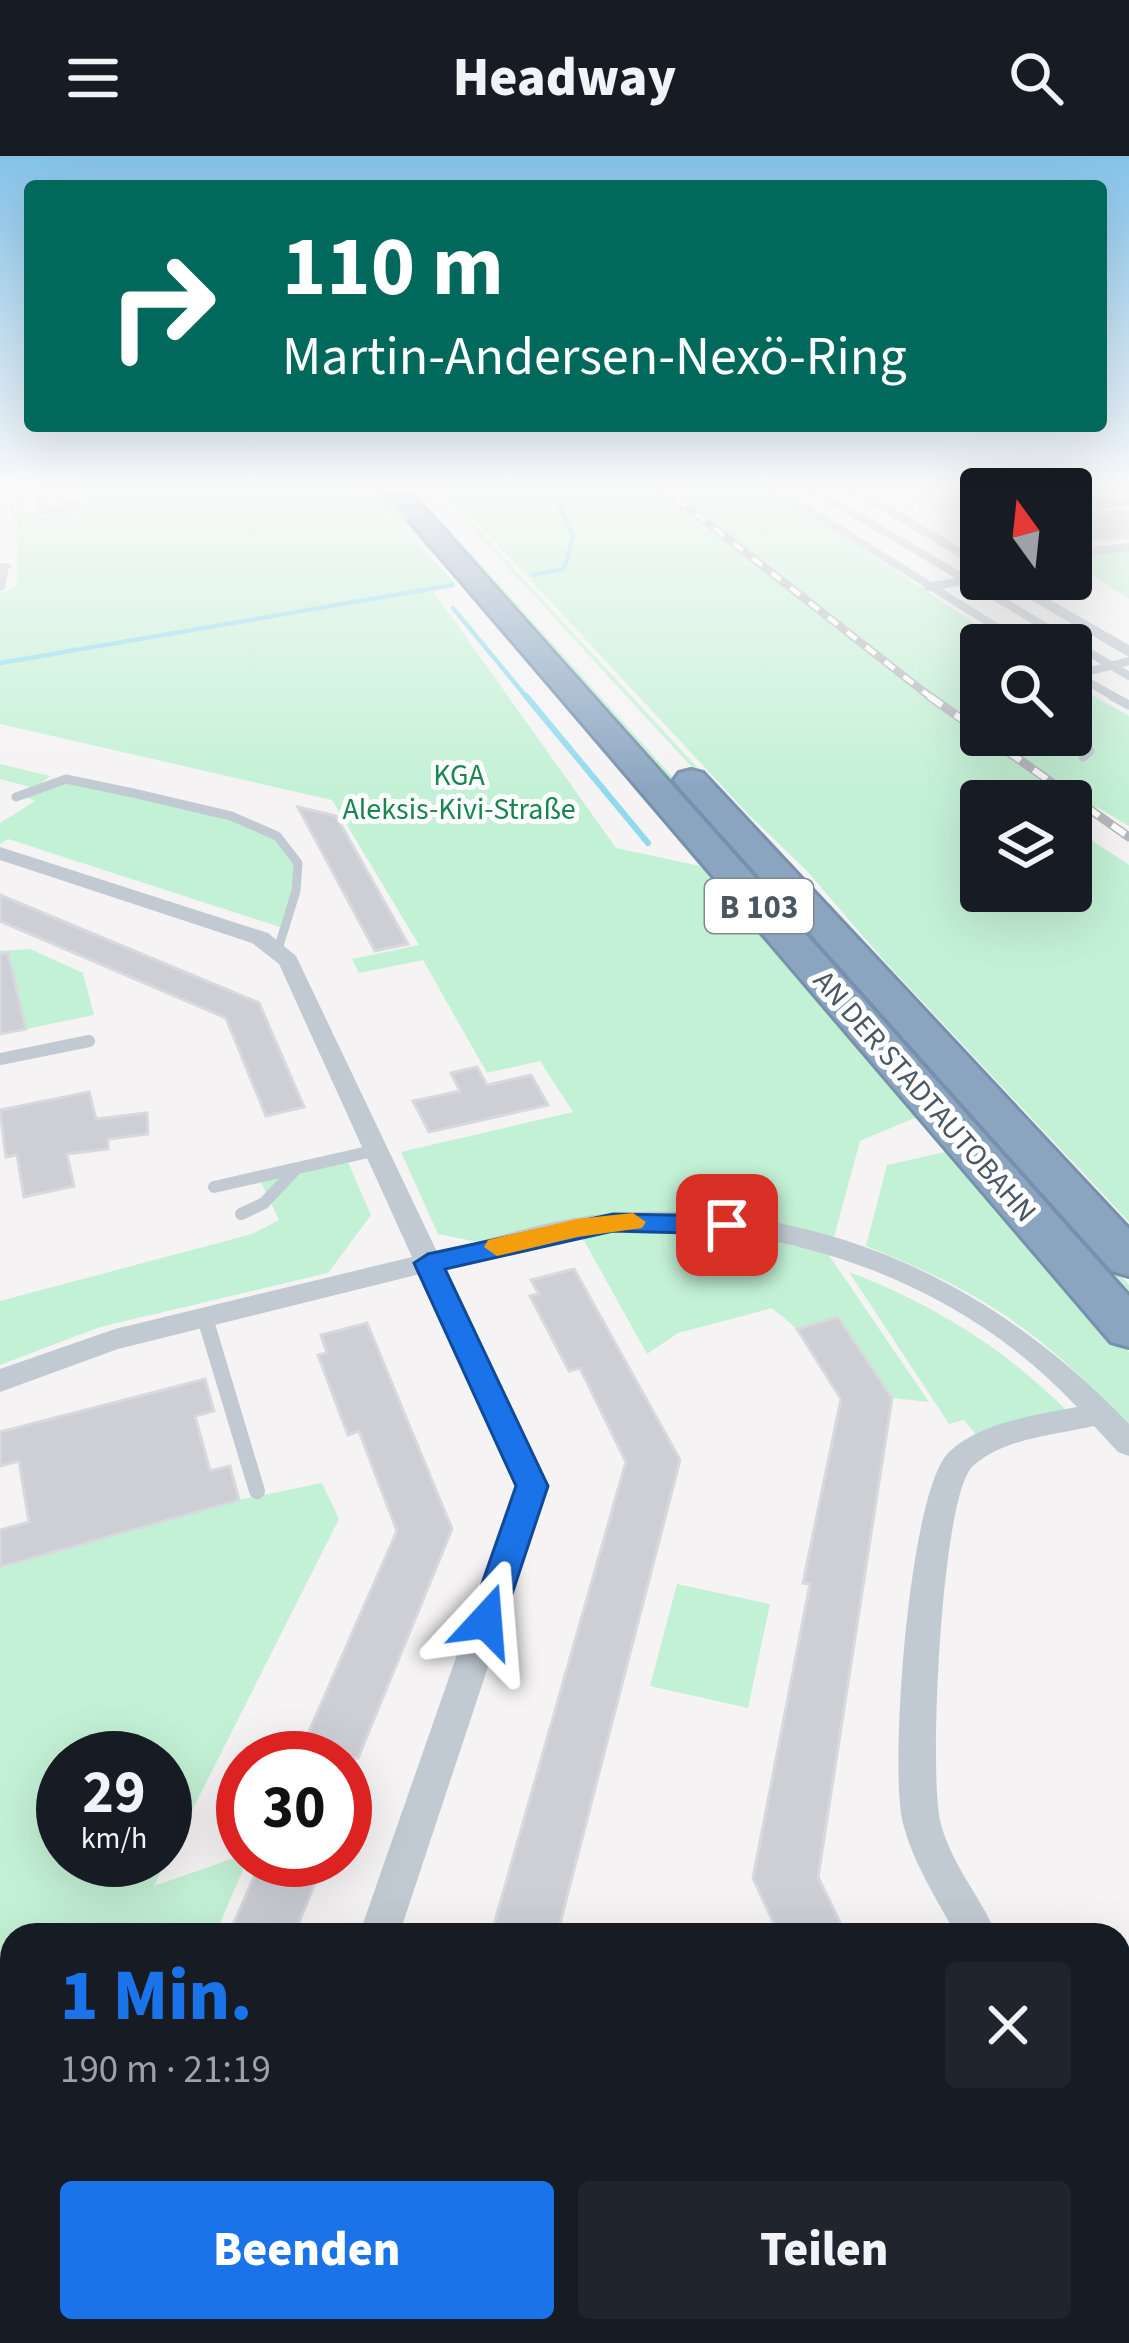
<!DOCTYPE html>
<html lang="de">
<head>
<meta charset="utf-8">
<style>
	body { margin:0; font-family:"Source Sans 3",sans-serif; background:#20242c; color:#f1f3f6; height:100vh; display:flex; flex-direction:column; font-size:45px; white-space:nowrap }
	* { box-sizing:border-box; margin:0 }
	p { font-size:39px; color:#9ea1a6 }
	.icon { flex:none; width:66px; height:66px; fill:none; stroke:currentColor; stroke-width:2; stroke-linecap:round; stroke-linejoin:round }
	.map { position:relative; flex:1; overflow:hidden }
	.details { position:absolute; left:0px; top:1767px; width:1131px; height:420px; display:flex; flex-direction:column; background:#171b24; border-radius:36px 36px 0 0; box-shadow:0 12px 48px #0002 }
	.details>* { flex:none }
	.hud { position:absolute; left:24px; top:24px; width:1083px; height:252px; border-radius:12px; box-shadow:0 12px 48px #0002; background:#00695c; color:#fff; overflow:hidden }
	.needle { width:78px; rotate:345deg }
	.buttons { position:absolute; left:960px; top:312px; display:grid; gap:24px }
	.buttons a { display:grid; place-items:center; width:132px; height:132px; border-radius:12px; background:#171b24; box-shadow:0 12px 48px #0002; font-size:60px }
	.speed { position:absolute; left:36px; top:1575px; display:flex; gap:24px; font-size:60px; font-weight:700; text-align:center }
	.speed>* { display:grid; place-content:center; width:156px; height:156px; border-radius:50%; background:#171b24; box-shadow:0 12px 48px #0002; line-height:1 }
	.speed small { font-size:30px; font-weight:400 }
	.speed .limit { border:18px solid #d22; background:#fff; color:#111 }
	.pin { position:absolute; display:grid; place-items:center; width:102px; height:102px; color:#fff; margin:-51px; border-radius:24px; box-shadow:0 6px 18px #0006 }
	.me { position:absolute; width:132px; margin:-66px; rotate:19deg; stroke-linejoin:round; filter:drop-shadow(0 0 9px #0008) }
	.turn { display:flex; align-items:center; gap:42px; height:252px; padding:0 60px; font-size:54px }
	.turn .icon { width:156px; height:156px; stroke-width:2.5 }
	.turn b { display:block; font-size:84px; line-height:102px }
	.round { display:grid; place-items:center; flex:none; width:126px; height:126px; border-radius:12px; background:#20242c }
	.headline { display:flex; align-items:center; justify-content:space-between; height:204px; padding:0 60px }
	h1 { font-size:72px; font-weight:800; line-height:90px; color:#1a73e8 }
	.button { display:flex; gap:24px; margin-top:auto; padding:24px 60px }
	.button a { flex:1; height:138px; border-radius:12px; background:#1a73e8; color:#fff; font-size:48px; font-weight:800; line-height:138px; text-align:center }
	.button a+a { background:#20242c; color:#f1f3f6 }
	header { display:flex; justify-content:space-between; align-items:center; height:156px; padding:0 60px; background:#171b24; font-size:54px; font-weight:800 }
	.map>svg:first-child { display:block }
	.green { fill:#c3f1d5; fill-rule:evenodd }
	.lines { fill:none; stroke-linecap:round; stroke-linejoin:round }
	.stream-far2 { stroke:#90daee; stroke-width:4.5 }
	.stream-far1 { stroke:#90daee; stroke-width:6 }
	.stream { stroke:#90daee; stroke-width:12 }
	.building { fill:#cdcfd5; stroke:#d7d9de; stroke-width:3 }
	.highway-casing { stroke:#7690ad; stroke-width:6 }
	.lane-far3 { stroke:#c1cad2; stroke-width:8 }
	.lane-far2 { stroke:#c1cad2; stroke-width:9 }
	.lane-far1 { stroke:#c1cad2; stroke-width:12 }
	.lane { stroke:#c1cad2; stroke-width:16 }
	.street { fill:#c1cad2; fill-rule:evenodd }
	.highway { fill:#8ba5c1; fill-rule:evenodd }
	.rail-far1-casing { stroke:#b5b8bd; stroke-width:8 }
	.rail-casing { stroke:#b5b8bd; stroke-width:9 }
	.rail-far1 { stroke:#fff; stroke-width:4.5; stroke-dasharray:12; stroke-linecap:butt }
	.rail { stroke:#fff; stroke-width:6; stroke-dasharray:16; stroke-linecap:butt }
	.route { fill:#1a73e8; stroke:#114b97; stroke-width:3 }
	.slow { fill:#f59e0b }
	.labels { text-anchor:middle; stroke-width:10; stroke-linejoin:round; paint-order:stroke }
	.far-park-label { font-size:30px; fill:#17864f; stroke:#fff }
	.far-street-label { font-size:30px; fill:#4a5661; stroke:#fff }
	.shield { fill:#fff; stroke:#808990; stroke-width:3 }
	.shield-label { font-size:33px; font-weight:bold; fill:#4a5661 }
</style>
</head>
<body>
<header><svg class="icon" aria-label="menu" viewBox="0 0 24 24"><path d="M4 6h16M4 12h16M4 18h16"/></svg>Headway<svg class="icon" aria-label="search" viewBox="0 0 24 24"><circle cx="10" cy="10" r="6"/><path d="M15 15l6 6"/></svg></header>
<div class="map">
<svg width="1129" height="2187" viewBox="0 0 1129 2187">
	<rect width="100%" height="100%" fill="#f5f3f3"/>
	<path class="green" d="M0,328H24L26,353C46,365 75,364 91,348L51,328H354L387,354L455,427L431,432L616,692L700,710L458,423L361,328H382L396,353L463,422L1129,1196V1272C1047,1178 981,1135 866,1090L887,1009L945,996L917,961L860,985L834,1081L734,1063L478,1086L438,1078L401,996L573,956L540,905L487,917L423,804L359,817L352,803L419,789L332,644L0,568V438L17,429V366L10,365L11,336Z
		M400,328H408L458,382L1129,1129V1149Z
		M431,328H436L742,660L800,717L1129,1086Z
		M441,328H764L1008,489H981V579H1071V527L1129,560V670L1097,651L1071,659V645H981V735H1071V671L1129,709V1066L887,808L807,715L749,659Z
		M1129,392V443L1071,405V397Z
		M0,608L50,620L40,628L58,624L231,660L277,680L290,694L298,721L280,771L8,683L0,688V667L35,645L23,640L30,631L0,623Z
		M30,793L83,817L94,859L26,873L13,819L0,821V795Z
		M347,1004L371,1059L328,1117L100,1171L0,1209V1145L252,1078L279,1064L261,1026Z
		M613,1067L820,1086L929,1246L892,1242L838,1161L797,1173L772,1152L678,1177L647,1198L577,1072Z
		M849,1116C934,1148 1007,1194 1071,1259L977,1280L964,1264L949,1268Z
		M322,1327L339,1363L154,1730L243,1699L247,1704L215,1779H12V2175H148V2187H0V1411L239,1344ZM63,1602H165V1704H63Z
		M677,1428L770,1448L748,1552L650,1530Z"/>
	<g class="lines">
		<path class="stream-far2" d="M533,419L564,413L573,380L560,352L557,328
			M453,452L528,543
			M0,507L453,429"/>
		<path class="stream-far1" d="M526,540L648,687"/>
		<path class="stream" d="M639,2187L660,2175"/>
	</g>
	<path class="building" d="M1129,355V381L1071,387V359Z
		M298,651L336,660L408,788L375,795Z
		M0,739L259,847L304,951L266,960L226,862L0,765Z
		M8,797L26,873L0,878V798Z
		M477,911L487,929L531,919L548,949L429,976L413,945L460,935L451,917Z
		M89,936L96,963L147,957L148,978L108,983V993L67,998L74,1030L24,1041L17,999L6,1001L0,954Z
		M574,1113L680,1304L557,1779H491L626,1306L580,1212L569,1215L530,1140L539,1138L531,1124Z
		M838,1161L892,1242L818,1721L846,1779H779L753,1722L810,1428L803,1427L841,1243L797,1173Z
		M367,1167L452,1373L358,1602H304L309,1591L303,1589L397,1375L359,1275L348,1279L318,1199L327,1197L321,1179Z
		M205,1223L214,1255L195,1260L210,1315L230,1310L239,1344L0,1411V1374L29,1366L19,1305L0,1310V1276Z
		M261,1704H324L294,1779H229Z"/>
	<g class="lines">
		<defs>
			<path id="highway" d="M378,328H403L1129,1140V1191L1111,1186Z
				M691,614L703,617L1129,1073V1120L1112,1115L679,631L674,624L679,617Z"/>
		</defs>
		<use href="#highway" class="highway-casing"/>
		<path class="lane-far3" d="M363,328L407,360
			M767,328L1025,489
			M804,328L1129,520
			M1,431L5,411
			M928,431L981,422
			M1071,516L1118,543
			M1071,520L1129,505"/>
		<path class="lane-far2" d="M1112,540L1129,549
			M1071,579L1090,595L1083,601
			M16,641L66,623L133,637L231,660L277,680L298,707L296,735L278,793"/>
		<path class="lane-far1" d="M0,903L89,885
			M214,1031L377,994
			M241,1058L264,1047L296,1013"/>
		<path class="lane" d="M205,1162L257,1335"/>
		<path class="street" d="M32,328H46L86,350L60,361L36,357ZM47,340L67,350L48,351Z
			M837,328H854L981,404V414Z
			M959,328H974L981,333V344Z
			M1129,342V350L1071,355V347Z
			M1129,387V395L1071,401V393Z
			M0,407L10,408L12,411L0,415Z
			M995,423H1014L1129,489V501Z
			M0,691L268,777L296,800L437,1096C495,1082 555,1061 615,1057C817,1043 992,1124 1129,1268V1300L1118,1296L1094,1270C1055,1279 1004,1282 973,1310C941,1339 929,1615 940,1664C949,1705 980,1740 997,1779H956C937,1743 911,1704 902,1663C890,1605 909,1335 949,1296C980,1266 1036,1259 1077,1251C961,1126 782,1062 614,1075C557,1080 500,1099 445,1112L548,1330L399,1779H359L516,1330L420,1118L118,1193L0,1236V1213L115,1173L412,1101L279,808L252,787L0,704Z
			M1129,1860V1900L1119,1905V1863Z
			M378,2175H448L443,2187H373Z"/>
		<use href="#highway" class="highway"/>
		<defs>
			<path id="rail-far1" d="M658,328L933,543"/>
			<path id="rail" d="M929,540L1129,681"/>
		</defs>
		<use href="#rail-far1" class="rail-far1-casing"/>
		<use href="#rail" class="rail-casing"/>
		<use href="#rail-far1" class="rail-far1"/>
		<use href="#rail" class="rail"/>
	</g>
	<linearGradient id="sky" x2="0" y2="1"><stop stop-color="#85c3ea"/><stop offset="0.52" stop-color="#fafafa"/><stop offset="1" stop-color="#fafafa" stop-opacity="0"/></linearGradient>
	<rect width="1129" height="634" fill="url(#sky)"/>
	<path class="route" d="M613,1058L727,1060L741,1069L727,1078L613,1075L445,1113L548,1330L503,1465L498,1475L486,1479L474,1475L469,1465L516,1330L414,1107L428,1098Z"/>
	<path class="slow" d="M633,1057L646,1066L642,1072L577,1081L497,1100L484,1091L488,1084L577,1063Z"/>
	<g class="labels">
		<g class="far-park-label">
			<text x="459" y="629">KGA<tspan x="459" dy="34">Aleksis-Kivi-Straße</tspan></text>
		</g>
		<g class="far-street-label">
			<text transform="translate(925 940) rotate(49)" y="10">AN DER STADTAUTOBAHN</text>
		</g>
		<rect class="shield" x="705" y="723" width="108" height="54" rx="9"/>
		<g class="shield-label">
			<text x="759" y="762">B 103</text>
		</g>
	</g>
</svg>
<div class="buttons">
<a><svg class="needle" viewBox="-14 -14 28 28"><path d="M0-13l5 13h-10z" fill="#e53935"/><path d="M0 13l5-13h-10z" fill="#9ea1a6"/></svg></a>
<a><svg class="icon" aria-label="search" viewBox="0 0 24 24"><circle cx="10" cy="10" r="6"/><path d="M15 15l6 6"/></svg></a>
<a><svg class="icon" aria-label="layers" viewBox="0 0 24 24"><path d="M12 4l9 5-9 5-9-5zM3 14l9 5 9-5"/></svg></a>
</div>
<div class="speed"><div>29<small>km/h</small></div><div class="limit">30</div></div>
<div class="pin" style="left:727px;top:1069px;background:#d93025"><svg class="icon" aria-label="arrive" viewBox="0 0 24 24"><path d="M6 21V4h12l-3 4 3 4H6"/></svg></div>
<svg class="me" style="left:486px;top:1465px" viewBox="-20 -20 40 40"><path d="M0-17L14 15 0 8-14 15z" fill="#1a73e8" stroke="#fff" stroke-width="4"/></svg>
<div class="hud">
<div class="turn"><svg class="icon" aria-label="right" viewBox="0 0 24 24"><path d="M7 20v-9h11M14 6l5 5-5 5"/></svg><div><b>110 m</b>Martin-Andersen-Nexö-Ring</div></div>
</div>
<section class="details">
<div class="headline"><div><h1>1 Min.</h1><p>190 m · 21:19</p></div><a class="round"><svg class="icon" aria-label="close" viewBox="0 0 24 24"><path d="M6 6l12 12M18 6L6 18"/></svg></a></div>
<div class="button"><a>Beenden</a><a>Teilen</a></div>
</section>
</div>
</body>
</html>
